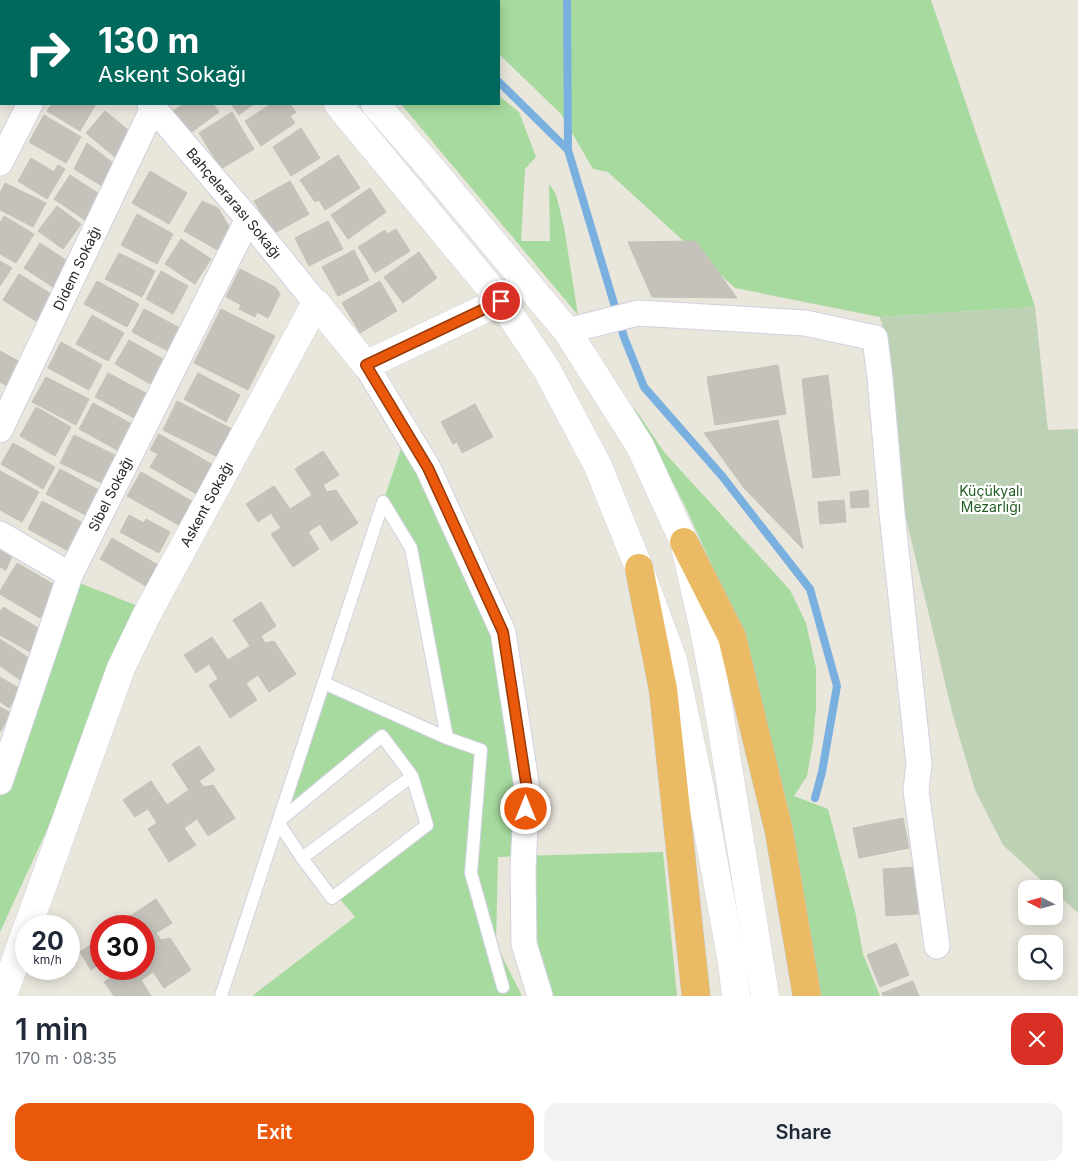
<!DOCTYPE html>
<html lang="en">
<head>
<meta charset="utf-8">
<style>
	body { margin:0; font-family:Inter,sans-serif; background:#f2f2f3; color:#1f2937; height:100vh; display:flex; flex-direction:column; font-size:19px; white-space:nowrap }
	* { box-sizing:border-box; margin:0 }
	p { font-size:16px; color:#747a83 }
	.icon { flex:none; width:28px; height:28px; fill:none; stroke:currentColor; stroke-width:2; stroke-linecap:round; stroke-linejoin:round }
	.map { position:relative; height:996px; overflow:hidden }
	.panel { display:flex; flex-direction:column; background:#fff; flex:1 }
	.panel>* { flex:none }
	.top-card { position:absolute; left:0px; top:0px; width:500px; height:105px; box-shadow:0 2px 12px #0003; background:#00695c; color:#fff; overflow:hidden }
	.needle { width:32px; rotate:276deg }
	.fabs { position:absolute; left:1018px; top:880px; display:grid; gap:10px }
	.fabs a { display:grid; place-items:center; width:45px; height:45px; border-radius:10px; background:#fff; box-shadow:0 2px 12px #0003; font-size:25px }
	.speed { position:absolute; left:15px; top:915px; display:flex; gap:10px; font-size:25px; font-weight:700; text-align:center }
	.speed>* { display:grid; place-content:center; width:65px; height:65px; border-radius:50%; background:#fff; box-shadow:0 2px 12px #0003; line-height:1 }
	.speed small { font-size:12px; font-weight:400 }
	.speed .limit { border:8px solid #d22; background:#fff; color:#111 }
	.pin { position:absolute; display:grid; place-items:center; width:42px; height:42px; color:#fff; margin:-21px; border:2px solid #fff; border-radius:50%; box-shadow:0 1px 5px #0007 }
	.me { position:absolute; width:55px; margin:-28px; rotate:0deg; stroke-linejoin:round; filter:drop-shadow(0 0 4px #0008) }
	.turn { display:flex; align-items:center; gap:18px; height:105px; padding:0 15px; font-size:22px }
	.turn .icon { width:65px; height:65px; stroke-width:2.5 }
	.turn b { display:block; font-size:35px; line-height:42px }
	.round { display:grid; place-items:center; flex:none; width:52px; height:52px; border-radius:15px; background:#f2f2f3 }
	.overview { display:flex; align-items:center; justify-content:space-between; height:85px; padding:0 15px }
	h1 { font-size:30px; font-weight:600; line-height:38px }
	.action { display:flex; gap:10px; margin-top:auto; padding:10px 15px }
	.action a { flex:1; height:58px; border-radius:15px; background:#ea580c; color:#fff; font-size:20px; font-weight:600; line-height:58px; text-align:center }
	.action a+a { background:#f2f2f3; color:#1f2937 }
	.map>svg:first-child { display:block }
	.green { fill:#a6da9e }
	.cemetery { fill:#bdd1b5 }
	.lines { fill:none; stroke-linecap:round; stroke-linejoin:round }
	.stream { stroke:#7ab0e0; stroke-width:8 }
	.building { fill:#c4c2bb; stroke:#c4c2b6 }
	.lane-casing { stroke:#d1d1e0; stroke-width:14 }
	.street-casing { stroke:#d1d1e0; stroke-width:27 }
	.secondary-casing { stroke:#d1d1e0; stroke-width:29 }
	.highway-casing { stroke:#c7c7c7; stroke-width:29 }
	.lane { stroke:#fff; stroke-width:12 }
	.street { stroke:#fff; stroke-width:25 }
	.secondary { stroke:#fff; stroke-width:28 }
	.highway { stroke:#ebba65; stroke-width:28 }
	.route-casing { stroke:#983908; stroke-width:12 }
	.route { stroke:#ea580c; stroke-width:9 }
	.labels { text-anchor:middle; stroke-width:4.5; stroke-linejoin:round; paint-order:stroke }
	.street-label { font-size:14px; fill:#282828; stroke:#fff }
	.park-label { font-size:14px; fill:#225c22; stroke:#fff }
</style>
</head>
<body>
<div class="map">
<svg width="1078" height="996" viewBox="0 0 1078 996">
	<rect width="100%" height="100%" fill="#e9e6dc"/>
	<path class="green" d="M451,0H931L1035,307L880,317L735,288L608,172L593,169L561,114L499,54V1H450Z
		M499,96L519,112L536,157L525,169L521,241H550L549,184L556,194L564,227L578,315L401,104H499Z
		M633,406L664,452L790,590L806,623L816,668V708L813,742L807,776L794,796L828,809L855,911L863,954L880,996H820L718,579L684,504Z
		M408,428L503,632L518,856L663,852L677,996H549L524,944L518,856L498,857L496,944L522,996H252L355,917L340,899L427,825L412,776L382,738L278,822L328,692L447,738L411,548L383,502Z
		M72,580L148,610L0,932V756Z"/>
	<path class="cemetery" d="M1035,307L1048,430L1078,429V913L1054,891V889H1051L1003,845L975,790L952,712L905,514L889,353L880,317Z"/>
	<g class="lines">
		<path class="stream" d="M414,0L415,1
			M567,0L568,150L624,337L644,387L722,476L810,589L837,686L822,772L815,798
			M499,82L568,150"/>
	</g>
	<path class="building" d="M0,0H26L1,1L0,41Z
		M52,104H96L80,131L47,111Z
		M183,104H213L219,112L189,134L172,112Z
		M231,104H254L239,115Z
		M271,104H290L296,112L290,116L295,123L261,146L245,121Z
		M105,111L133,134L115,157L86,133Z
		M232,112L254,149L221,169L199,133Z
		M44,115L81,137L66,163L29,142Z
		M301,128L320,158L291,176L273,147Z
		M87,143L118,167L107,189L74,169Z
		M338,155L360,188L325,210L319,200L315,202L300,180Z
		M31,158L54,172L58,165L65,169L47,199L18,181Z
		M150,171L187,193L169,224L132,203Z
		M70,175L104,197L88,222L54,199Z
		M290,181L309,214L273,234L254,201Z
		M5,183L46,203L33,227L0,210V193Z
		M370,188L386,212L348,239L331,215Z
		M202,201L218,208L233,233L221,252L184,231Z
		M57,206L81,224L63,249L38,231Z
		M137,214L173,234L157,264L121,245Z
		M4,216L34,234L16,263L0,254V223Z
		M328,221L343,249L309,266L295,238Z
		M396,229L410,251L375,273L358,247L385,230L387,234Z
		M181,239L211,259L195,284L165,264Z
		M696,241L737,298L652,297L628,242Z
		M40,243L72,264L56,289L24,268Z
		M354,250L369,280L338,296L322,267Z
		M419,252L437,278L403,303L384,277Z
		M119,253L155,271L142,297L105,279Z
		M0,261L12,268L0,286Z
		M240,269L275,287L280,294L268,318L257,312L255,317L239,309L241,305L226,297Z
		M161,271L188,286L173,314L146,299Z
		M19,274L56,297L39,323L3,300Z
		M97,281L139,304L127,327L84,304Z
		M380,281L397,311L360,333L342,303Z
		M144,309L182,329L170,352L132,332Z
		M221,309L275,336L248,390L194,363Z
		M92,315L124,333L108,361L76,344Z
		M129,340L170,363L156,387L115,364Z
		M61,342L102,365L89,390L48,368Z
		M0,351L22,363L9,387L0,382Z
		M778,365L786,414L715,425L707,377Z
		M108,373L153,397L140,421L95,397Z
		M198,373L240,395L226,422L184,399Z
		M828,375L840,475L813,478L802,379Z
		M46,377L89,399L76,425L32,402Z
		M177,401L232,429L218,457L163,430Z
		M93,403L132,424L117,450L79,429Z
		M475,404L493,437L462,453L457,442L453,444L441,422Z
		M36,407L71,427L55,456L20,436Z
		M778,420L803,549L744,488L704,433Z
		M159,434L215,466L198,495L150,467L158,454L150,450Z
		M74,435L117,456L104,484L60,463Z
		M13,443L55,467L43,489L1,464Z
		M323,451L339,475L323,485L327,492L336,490L358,523L331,541L320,524L308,532L319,549L293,567L271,534L281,528L271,513L258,522L246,504L274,486L290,509L312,495L295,469Z
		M60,469L104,493L91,518L46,494Z
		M0,471L39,492L22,522L0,510Z
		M141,472L197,504L184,528L127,496Z
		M868,490L869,507L851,508L850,492Z
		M844,500L846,522L820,524L818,502Z
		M42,501L87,525L72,553L28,529Z
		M129,515L144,523L146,519L170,532L159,553L120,532Z
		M112,538L158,565L146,586L100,559Z
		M0,545L14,552L6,570L0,567Z
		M17,563L58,587L40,618L0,594V591Z
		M261,602L276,626L261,636L265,643L274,641L296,674L269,692L258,675L246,683L257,700L230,718L209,685L218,679L209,664L196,673L184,655L212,637L228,660L250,646L233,620Z
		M3,607L47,633L34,654L0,635V612Z
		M0,639L35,662L22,681L0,666Z
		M0,677L20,689L9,708L0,702Z
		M0,707L11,713L0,732Z
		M199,746L215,770L199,781L204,787L213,785L235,818L208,836L197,819L184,828L196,845L169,862L148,829L157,823L148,809L135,817L123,800L151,781L167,805L189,790L172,764Z
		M903,818L909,848L859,858L853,828Z
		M915,867L918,914L886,916L883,869Z
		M156,899L172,923L156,933L161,940L170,938L191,970L164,988L153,972L141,980L151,996H114L104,982L114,975L109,969H144V944L146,943L144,940V926H135L129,917Z
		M101,938V963L91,970L80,952Z
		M896,943L909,975L880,987L867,955Z
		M913,981L919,996H883L882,993Z"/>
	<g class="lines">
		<defs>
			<path id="lane" d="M324,683L447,738L411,548L383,502
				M382,736L412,776L427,825L332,898L302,858L278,822Z
				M447,738L481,750L471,873L503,987
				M302,858L412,776
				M221,996L383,502"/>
			<g id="street">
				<path d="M79,0L80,1"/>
				<path id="s1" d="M150,104L248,219L316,303"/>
				<path d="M0,163L30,104"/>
				<path d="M567,331L638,313L805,323L875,338L880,378L892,513L919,764L916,790L937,946"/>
				<path d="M366,365L428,468L503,632L527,789L523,868L524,944L540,996"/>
				<path id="s2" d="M0,430L153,108"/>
				<path d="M0,534L70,575"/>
				<path id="s3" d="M0,782L70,575L248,219"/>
			</g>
			<g id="secondary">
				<path d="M251,0L252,1"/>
				<path d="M284,0L285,1"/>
				<path d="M338,104L501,301L547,370L598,466L639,568L673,660L700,788L732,962L736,996"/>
				<path d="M375,104L430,167L567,331L640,446L684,542L705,634L717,699L765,996"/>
				<path id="s4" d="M28,926L121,668L146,616L316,303L366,365L501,301"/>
				<path d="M3,996L26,931"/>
			</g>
			<path id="highway" d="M684,542L732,637L779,831L807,996
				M639,568L663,689L696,996"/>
		</defs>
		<use href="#lane" class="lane-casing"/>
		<use href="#street" class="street-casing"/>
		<use href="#secondary" class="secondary-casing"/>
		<use href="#highway" class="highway-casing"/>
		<use href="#lane" class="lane"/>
		<use href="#street" class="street"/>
		<use href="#secondary" class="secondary"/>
		<use href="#highway" class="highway"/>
	</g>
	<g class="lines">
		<defs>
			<path id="route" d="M501,301L366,365L428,468L503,632L527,789L526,809"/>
		</defs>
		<use href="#route" class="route-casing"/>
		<use href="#route" class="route"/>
	</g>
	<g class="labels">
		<g class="street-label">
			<text dy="5" stroke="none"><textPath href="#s1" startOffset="130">Bahçelerarası Sokağı</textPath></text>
			<text dy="5" stroke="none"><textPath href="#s2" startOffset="179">Didem Sokağı</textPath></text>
			<text dy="5" stroke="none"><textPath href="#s3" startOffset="309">Sibel Sokağı</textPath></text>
			<text dy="5" stroke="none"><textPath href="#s4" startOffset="459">Askent Sokağı</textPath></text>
		</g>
		<g class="park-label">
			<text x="991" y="496">Küçükyalı<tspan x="991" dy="16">Mezarlığı</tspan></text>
		</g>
	</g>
</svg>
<div class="fabs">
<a><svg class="needle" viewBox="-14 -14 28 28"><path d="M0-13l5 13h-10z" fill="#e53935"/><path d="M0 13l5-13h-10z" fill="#747a83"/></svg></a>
<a><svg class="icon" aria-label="search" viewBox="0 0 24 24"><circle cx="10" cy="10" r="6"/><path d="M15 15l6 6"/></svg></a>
</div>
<div class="speed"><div>20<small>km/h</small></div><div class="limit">30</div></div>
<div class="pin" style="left:501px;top:301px;background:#d93025"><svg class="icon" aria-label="arrive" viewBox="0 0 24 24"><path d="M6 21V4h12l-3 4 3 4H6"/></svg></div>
<svg class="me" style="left:526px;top:809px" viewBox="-20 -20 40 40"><circle r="17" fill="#ea580c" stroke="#fff" stroke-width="3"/><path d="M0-11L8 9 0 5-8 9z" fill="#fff"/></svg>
<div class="top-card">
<div class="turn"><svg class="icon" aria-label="right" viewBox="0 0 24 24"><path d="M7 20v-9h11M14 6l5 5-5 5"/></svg><div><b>130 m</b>Askent Sokağı</div></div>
</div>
</div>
<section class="panel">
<div class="overview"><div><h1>1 min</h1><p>170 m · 08:35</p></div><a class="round" style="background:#d93025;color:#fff"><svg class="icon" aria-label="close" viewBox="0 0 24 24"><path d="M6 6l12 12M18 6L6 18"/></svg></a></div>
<div class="action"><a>Exit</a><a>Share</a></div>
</section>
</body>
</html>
